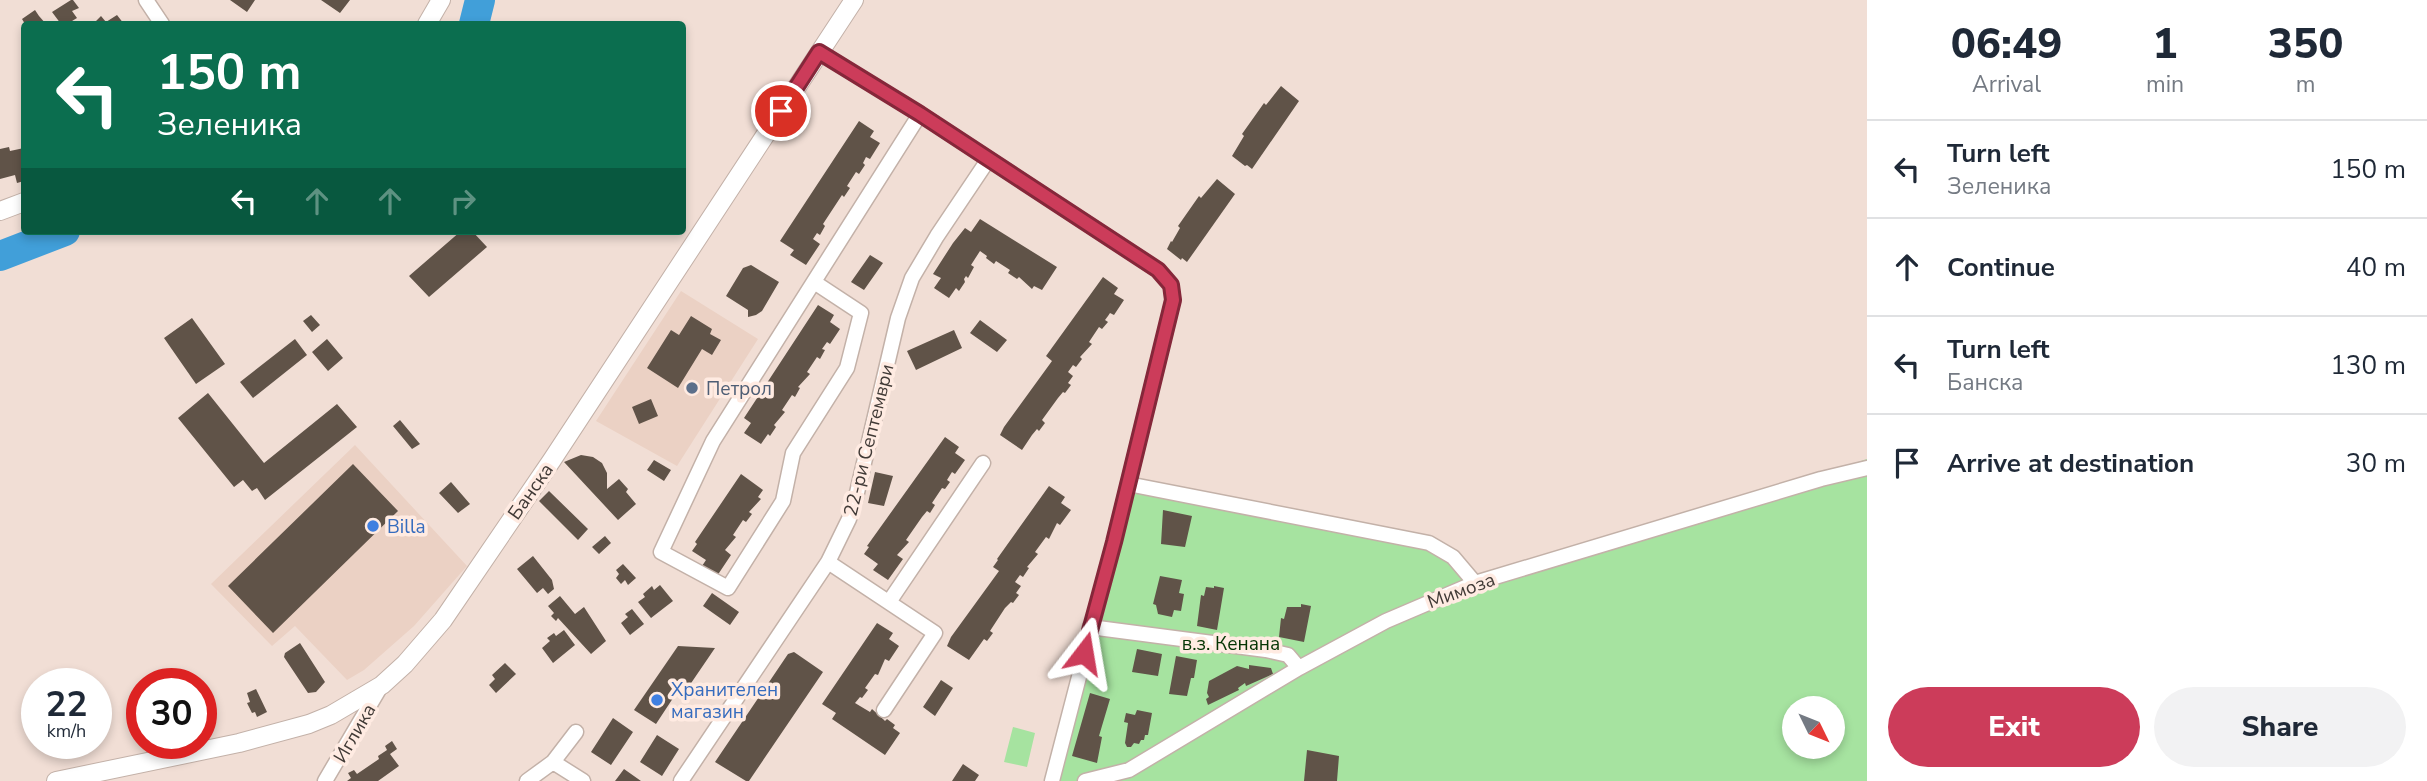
<!DOCTYPE html>
<html lang="en">
<head>
<meta charset="utf-8">
<style>
	body { margin:0; font-family:"Nunito Sans",sans-serif; background:#f2f2f3; color:#1f2937; height:100vh; display:flex; flex-direction:column; font-size:26px; white-space:nowrap }
	* { box-sizing:border-box; margin:0 }
	p { font-size:23px; color:#747a83 }
	.icon { flex:none; width:38px; height:38px; fill:none; stroke:currentColor; stroke-width:2; stroke-linecap:round; stroke-linejoin:round }
	.map { position:relative; flex:1; overflow:hidden }
	.panel { display:flex; flex-direction:column; background:#fff; width:560px }
	.panel>* { flex:none }
	.top-card { position:absolute; left:21px; top:21px; width:665px; height:214px; border-radius:7px; box-shadow:0 4px 10px #0003; background:#0b6e4f; color:#fff; overflow:hidden }
	.needle { width:46px; rotate:133deg }
	.tools { position:absolute; left:1782px; top:696px; display:grid; gap:14px }
	.tools a { display:grid; place-items:center; width:63px; height:63px; border-radius:50%; background:#fff; box-shadow:0 4px 10px #0003; font-size:35px }
	.speed { position:absolute; left:21px; top:668px; display:flex; gap:14px; font-size:35px; font-weight:700; text-align:center }
	.speed>* { display:grid; place-content:center; width:91px; height:91px; border-radius:50%; background:#fff; box-shadow:0 4px 10px #0003; line-height:1 }
	.speed small { font-size:18px; font-weight:400 }
	.speed .limit { border:10px solid #d22; background:#fff; color:#111 }
	.pin { position:absolute; display:grid; place-items:center; width:60px; height:60px; color:#fff; margin:-30px; border:4px solid #fff; border-radius:50%; box-shadow:0 2px 7px #0007 }
	.me { position:absolute; width:77px; margin:-38px; rotate:14deg; stroke-linejoin:round; filter:drop-shadow(0 0 5px #0008) }
	.turn { display:flex; align-items:center; gap:24px; height:147px; padding:0 21px; font-size:32px }
	.turn .icon { width:91px; height:91px; stroke-width:2.5 }
	.turn b { display:block; font-size:49px; line-height:60px }
	.lanes { display:flex; align-items:center; height:66px; padding:0 21px; background:#0003; justify-content:center; gap:35px; direction:ltr }
	.lanes .off { opacity:.35 }
	.eta { display:flex; justify-content:space-evenly; align-items:center; height:119px; text-align:center }
	.eta b { font-size:42px; font-weight:800; line-height:49px }
	.action { display:flex; gap:14px; margin-top:auto; padding:14px 21px }
	.action a { flex:1; height:80px; border-radius:42px; background:#cc3c5a; color:#fff; font-size:28px; font-weight:800; line-height:80px; text-align:center }
	.action a+a { background:#f2f2f3; color:#1f2937 }
	ul { padding:0; list-style:none }
	li { display:flex; align-items:center; gap:21px; height:98px; padding:0 21px; border-top:2px solid #e0e1e3 }
	li div { flex:1 }
	li b { display:block; font-size:26px }
	li em { font-style:normal }
	main { display:flex; flex:1; min-height:0 }
	.map>svg:first-child { display:block }
	.built { fill:#ebd1c4 }
	.green { fill:#a6e3a0; fill-rule:evenodd }
	.lines { fill:none; stroke-linecap:round; stroke-linejoin:round }
	.river { stroke:#419fd9; stroke-width:30 }
	.building { fill:#605348 }
	.minor-casing { stroke:#c3b1a8; stroke-width:17 }
	.tertiary-casing { stroke:#c3b1a8; stroke-width:20 }
	.minor { stroke:#fff; stroke-width:14 }
	.tertiary { stroke:#fff; stroke-width:18 }
	.route-casing { stroke:#85273a; stroke-width:18 }
	.route { stroke:#cc3c5a; stroke-width:12 }
	.service-dot { fill:#5c6f8a; stroke:#ffebe2; stroke-width:2.5 }
	.shop-dot { fill:#3f7fe0; stroke:#ffebe2; stroke-width:2.5 }
	.labels { text-anchor:middle; stroke-width:7; stroke-linejoin:round; paint-order:stroke }
	.service-label { font-size:19px; fill:#4e5e75; stroke:#ffebe2; text-anchor:start }
	.street-label { font-size:19px; fill:#413a36; stroke:#ffebe2 }
	.shop-label { font-size:19px; fill:#366cbe; stroke:#ffebe2; text-anchor:start }
	.park-label { font-size:19px; fill:#043403; stroke:#ffebe2 }
</style>
</head>
<body>
<main>
<div class="map">
<svg width="1867" height="781" viewBox="0 0 1867 781">
	<rect width="100%" height="100%" fill="#f1ded5"/>
	<path class="built" d="M681,291L758,339L677,466L596,421Z
		M355,445L467,566L414,626L364,670L347,680L295,626L272,646L211,584Z"/>
	<path class="green" d="M1867,459V781H1052L1128,484L1438,540L1487,587ZM1794,709H1832V747H1794Z
		M1013,727L1035,733L1027,767L1004,762Z"/>
	<g class="lines">
		<path class="river" d="M474,24L480,0
			M0,256L65,231"/>
	</g>
	<path class="building" d="M71,0H73L79,8L72,11L77,18L67,24H61L52,12Z
		M230,0H255L247,12Z
		M321,0H350L340,13Z
		M35,10L39,16L46,24H32L30,22L25,24L22,19Z
		M117,15L124,24H97L95,22L101,16L106,22Z
		M1281,86L1299,101L1252,169L1247,165L1245,166L1232,156L1244,136L1242,134L1264,103L1266,105Z
		M859,121L874,131L870,137L880,143L870,159L866,157L863,163L865,165L859,174L856,172L847,186L850,188L844,197L842,195L823,224L825,226L820,235L817,233L813,239L820,244L806,265L790,255L794,250L780,241Z
		M9,147L10,151L24,148V181L17,183L15,175L0,179V149Z
		M1217,179L1235,194L1187,262L1182,258L1181,260L1167,249L1171,241L1172,242L1180,228L1178,226L1199,196L1201,198Z
		M980,219L1057,267L1042,290L1034,286L1032,289L1019,277L1017,279L1008,273L1010,270L996,261L994,264L986,258L987,256L980,251L971,265L974,267L968,278L966,276L964,279L965,282L959,291L956,288L949,298L934,288L941,278L933,274L953,243L965,228L971,232Z
		M461,231H472L487,247L429,297L409,276Z
		M870,255L883,263L864,290L851,282Z
		M751,265L779,282L762,311L756,315L748,317V310L726,296L743,268Z
		M1103,277L1118,288L1114,294L1124,300L1114,315L1110,313L1108,316L1105,320L1108,322L1102,329L1099,327L1089,342L1092,344L1080,357L1082,359L1076,367L1073,365L1068,372L1073,376L1068,383L1071,385L1065,393L1063,392L1058,398L1042,420L1045,423L1039,431L1037,429L1032,435L1022,450L1000,435L1004,427L1052,361L1046,356Z
		M818,305L834,315L830,322L840,329L830,344L827,342L822,349L825,350L820,359L817,357L807,372L810,374L798,387L800,388L795,397L792,395L782,410L785,412L774,425L776,427L770,436L768,434L761,444L744,433L751,423L744,418Z
		M311,315L320,325L312,332L303,321Z
		M691,316L712,329L710,334L721,340L712,355L702,349L678,388L647,368L671,330L679,335Z
		M192,318L225,364L196,384L164,338Z
		M980,320L1007,340L997,352L970,333Z
		M954,330L962,348L916,370L907,351Z
		M295,339L307,355L253,398L240,382Z
		M327,339L343,358L328,371L312,352Z
		M208,393L264,463L337,404L357,427L265,500L257,488L252,491L243,480L234,487L178,418Z
		M651,399L658,416L639,424L632,407Z
		M400,420L420,444L412,449L393,426Z
		M945,437L959,447L955,453L965,460L955,474L952,472L947,480L950,482L945,489L942,488L932,503L935,505L930,513L927,511L922,517L906,540L909,542L897,555L903,559L888,580L873,570L878,564L864,554L869,547L867,546Z
		M581,455L593,457L602,463L607,473V489L619,479L628,489L626,492L636,504L618,520L564,462Z
		M654,460L671,470L664,481L647,470Z
		M353,464L398,511L273,633L228,586Z
		M875,472L893,476L884,506L868,503Z
		M741,474L763,490L758,497L761,499L749,512L752,514L746,522L743,520L733,535L736,537L725,550L731,555L717,576L702,566L706,560L692,551L697,544L695,542Z
		M451,482L470,504L458,513L439,493Z
		M1049,486L1065,497L1061,503L1071,510L1060,525L1057,523L1049,539L1046,537L1035,552L1038,554L1027,567L1029,568L1023,577L1020,575L1015,582L1021,586L1016,593L1019,595L1013,603L1011,602L1005,608L990,631L993,633L987,641L984,639L969,660L947,646L951,637L999,571L993,567L998,560L997,559Z
		M549,491L588,529L578,540L539,501Z
		M1163,510L1192,516L1185,547L1161,544Z
		M605,536L611,543L599,554L592,547Z
		M533,556L552,580L554,589L548,594L543,588L537,593L517,569Z
		M623,564L636,578L628,585L625,580L621,584L616,578L619,574L616,570Z
		M1160,576L1182,580L1179,593L1184,594L1181,611L1174,610L1172,617L1158,614L1156,605L1153,604Z
		M660,585L673,601L651,618L638,602L645,597L643,594L652,586L654,590Z
		M1214,586L1224,588L1217,630L1197,626L1201,595L1204,596L1206,587L1214,588Z
		M712,593L739,612L730,625L703,606Z
		M560,596L575,614L584,607L606,641L591,654L558,618L556,621L551,616L554,613L548,606Z
		M1301,604L1311,606L1304,642L1279,637L1281,618L1284,619L1287,607H1301Z
		M632,609L644,624L630,635L621,623L628,617L625,614Z
		M877,623L893,633L889,639L899,646L889,661L885,659L878,675L875,674L865,688L868,690L862,698L860,697L855,703L870,712L872,709L883,719L885,721L887,719L895,725L893,728L900,733L885,755L832,719L836,713L822,704Z
		M564,630L575,645L553,663L542,648L550,641L547,638L554,633L556,636Z
		M300,643L325,682L316,692L308,693L284,657L285,653Z
		M678,646L715,648L685,692L679,689L656,724L634,710Z
		M1137,649L1162,654L1158,676L1132,672Z
		M794,652L823,672L749,781H746L715,762L788,654Z
		M1176,656L1197,660L1194,678H1191L1187,696L1169,694Z
		M505,663L516,674L496,693L489,685L495,679L492,675Z
		M1249,665L1271,668L1273,674L1246,686L1245,683L1238,688L1239,690L1208,705L1206,699L1209,697L1207,693L1209,681L1237,666L1249,669Z
		M941,680L953,688L935,716L923,707Z
		M256,689L267,712L257,717L255,712L252,713L247,703L250,702L247,693Z
		M1090,693L1110,699L1099,736L1102,737L1097,763L1072,756Z
		M1137,710L1152,713L1148,735H1145L1144,740H1141L1139,744L1134,743L1131,747H1127L1125,743L1128,723L1124,722L1126,713L1135,715Z
		M613,718L633,732L611,765L591,752Z
		M657,735L679,749L662,776L640,762Z
		M392,741L397,749L390,754L399,766L378,781H347L351,778L348,773L354,770L357,774L379,759L378,756L387,750L385,746Z
		M1307,750L1339,756L1337,781H1304Z
		M963,764L979,775L975,781H952Z
		M624,769L641,781H615Z"/>
	<g class="lines">
		<defs>
			<path id="minor" d="M146,0L162,24
				M819,52L920,114L1158,270L1171,285L1173,300L1114,542L1052,781
				M814,282L861,313L847,368L793,453L783,501L728,588L661,552L713,441L920,114
				M1128,484L1429,543L1453,557L1475,583
				M828,562L935,633L884,710
				M889,602L983,463
				M1090,627L1266,650L1288,655L1299,668
				M553,762L576,732
				M325,781L381,686
				M527,781L553,762L583,781
				M681,781L828,562L849,519L856,497L898,318L912,278L937,236L988,160
				M1085,781L1129,770L1299,668L1386,621L1475,583L1821,479L1867,468"/>
			<path id="tertiary" d="M427,24L441,0
				M0,211L24,202
				M56,781L239,743L309,724L331,715L382,685L405,664L443,620L552,460L854,0"/>
		</defs>
		<use href="#minor" class="minor-casing"/>
		<use href="#tertiary" class="tertiary-casing"/>
		<use href="#minor" class="minor"/>
		<use href="#tertiary" class="tertiary"/>
	</g>
	<g class="lines">
		<defs>
			<path id="route" d="M781,111L819,52L920,114L1158,270L1171,285L1173,300L1114,542L1084,653"/>
		</defs>
		<use href="#route" class="route-casing"/>
		<use href="#route" class="route"/>
	</g>
	<circle class="service-dot" cx="692" cy="388" r="7"/>
	<g class="shop-dot">
		<circle cx="373" cy="526" r="7"/>
		<circle cx="657" cy="700" r="7"/>
	</g>
	<g class="labels">
		<g class="service-label">
			<text x="706" y="395">Петрол</text>
		</g>
		<g class="street-label">
			<text transform="translate(868 440) rotate(-76)" y="7">22-ри Септември</text>
			<text transform="translate(530 491) rotate(-55)" y="7">Банска</text>
			<text transform="translate(1461 590) rotate(-20)" y="7">Мимоза</text>
			<text transform="translate(354 733) rotate(-60)" y="7">Иглика</text>
		</g>
		<g class="shop-label">
			<text x="387" y="533">Billa</text>
			<text x="671" y="696">Хранителен<tspan x="671" dy="22">магазин</tspan></text>
		</g>
		<g class="park-label">
			<text x="1231" y="650">в.з. Кенана</text>
		</g>
	</g>
</svg>
<div class="tools">
<a><svg class="needle" viewBox="-14 -14 28 28"><path d="M0-13l5 13h-10z" fill="#e53935"/><path d="M0 13l5-13h-10z" fill="#747a83"/></svg></a>
</div>
<div class="speed"><div>22<small>km/h</small></div><div class="limit">30</div></div>
<div class="pin" style="left:781px;top:111px;background:#d93025"><svg class="icon" aria-label="arrive" viewBox="0 0 24 24"><path d="M6 21V4h12l-3 4 3 4H6"/></svg></div>
<svg class="me" style="left:1084px;top:653px" viewBox="-20 -20 40 40"><path d="M0-17L14 15 0 8-14 15z" fill="#cc3c5a" stroke="#fff" stroke-width="4"/></svg>
<div class="top-card">
<div class="turn"><svg class="icon" aria-label="left" viewBox="0 0 24 24"><path d="M17 20v-9H6M10 6l-5 5 5 5"/></svg><div><b>150 m</b>Зеленика</div></div>
<div class="lanes"><svg class="icon" aria-label="left" viewBox="0 0 24 24"><path d="M17 20v-9H6M10 6l-5 5 5 5"/></svg><svg class="icon off" aria-label="ahead" viewBox="0 0 24 24"><path d="M12 20V5M6 11l6-6 6 6"/></svg><svg class="icon off" aria-label="ahead" viewBox="0 0 24 24"><path d="M12 20V5M6 11l6-6 6 6"/></svg><svg class="icon off" aria-label="right" viewBox="0 0 24 24"><path d="M7 20v-9h11M14 6l5 5-5 5"/></svg></div>
</div>
</div>
<section class="panel">
<div class="eta">
<div><b>06:49</b><p>Arrival</p></div>
<div><b>1</b><p>min</p></div>
<div><b>350</b><p>m</p></div>
</div>
<ul>
<li><svg class="icon" aria-label="left" viewBox="0 0 24 24"><path d="M17 20v-9H6M10 6l-5 5 5 5"/></svg><div><b>Turn left</b><p>Зеленика</p></div><em>150 m</em></li>
<li><svg class="icon" aria-label="ahead" viewBox="0 0 24 24"><path d="M12 20V5M6 11l6-6 6 6"/></svg><div><b>Continue</b></div><em>40 m</em></li>
<li><svg class="icon" aria-label="left" viewBox="0 0 24 24"><path d="M17 20v-9H6M10 6l-5 5 5 5"/></svg><div><b>Turn left</b><p>Банска</p></div><em>130 m</em></li>
<li><svg class="icon" aria-label="arrive" viewBox="0 0 24 24"><path d="M6 21V4h12l-3 4 3 4H6"/></svg><div><b>Arrive at destination</b></div><em>30 m</em></li>
</ul>
<div class="action"><a>Exit</a><a>Share</a></div>
</section>
</main>
</body>
</html>
